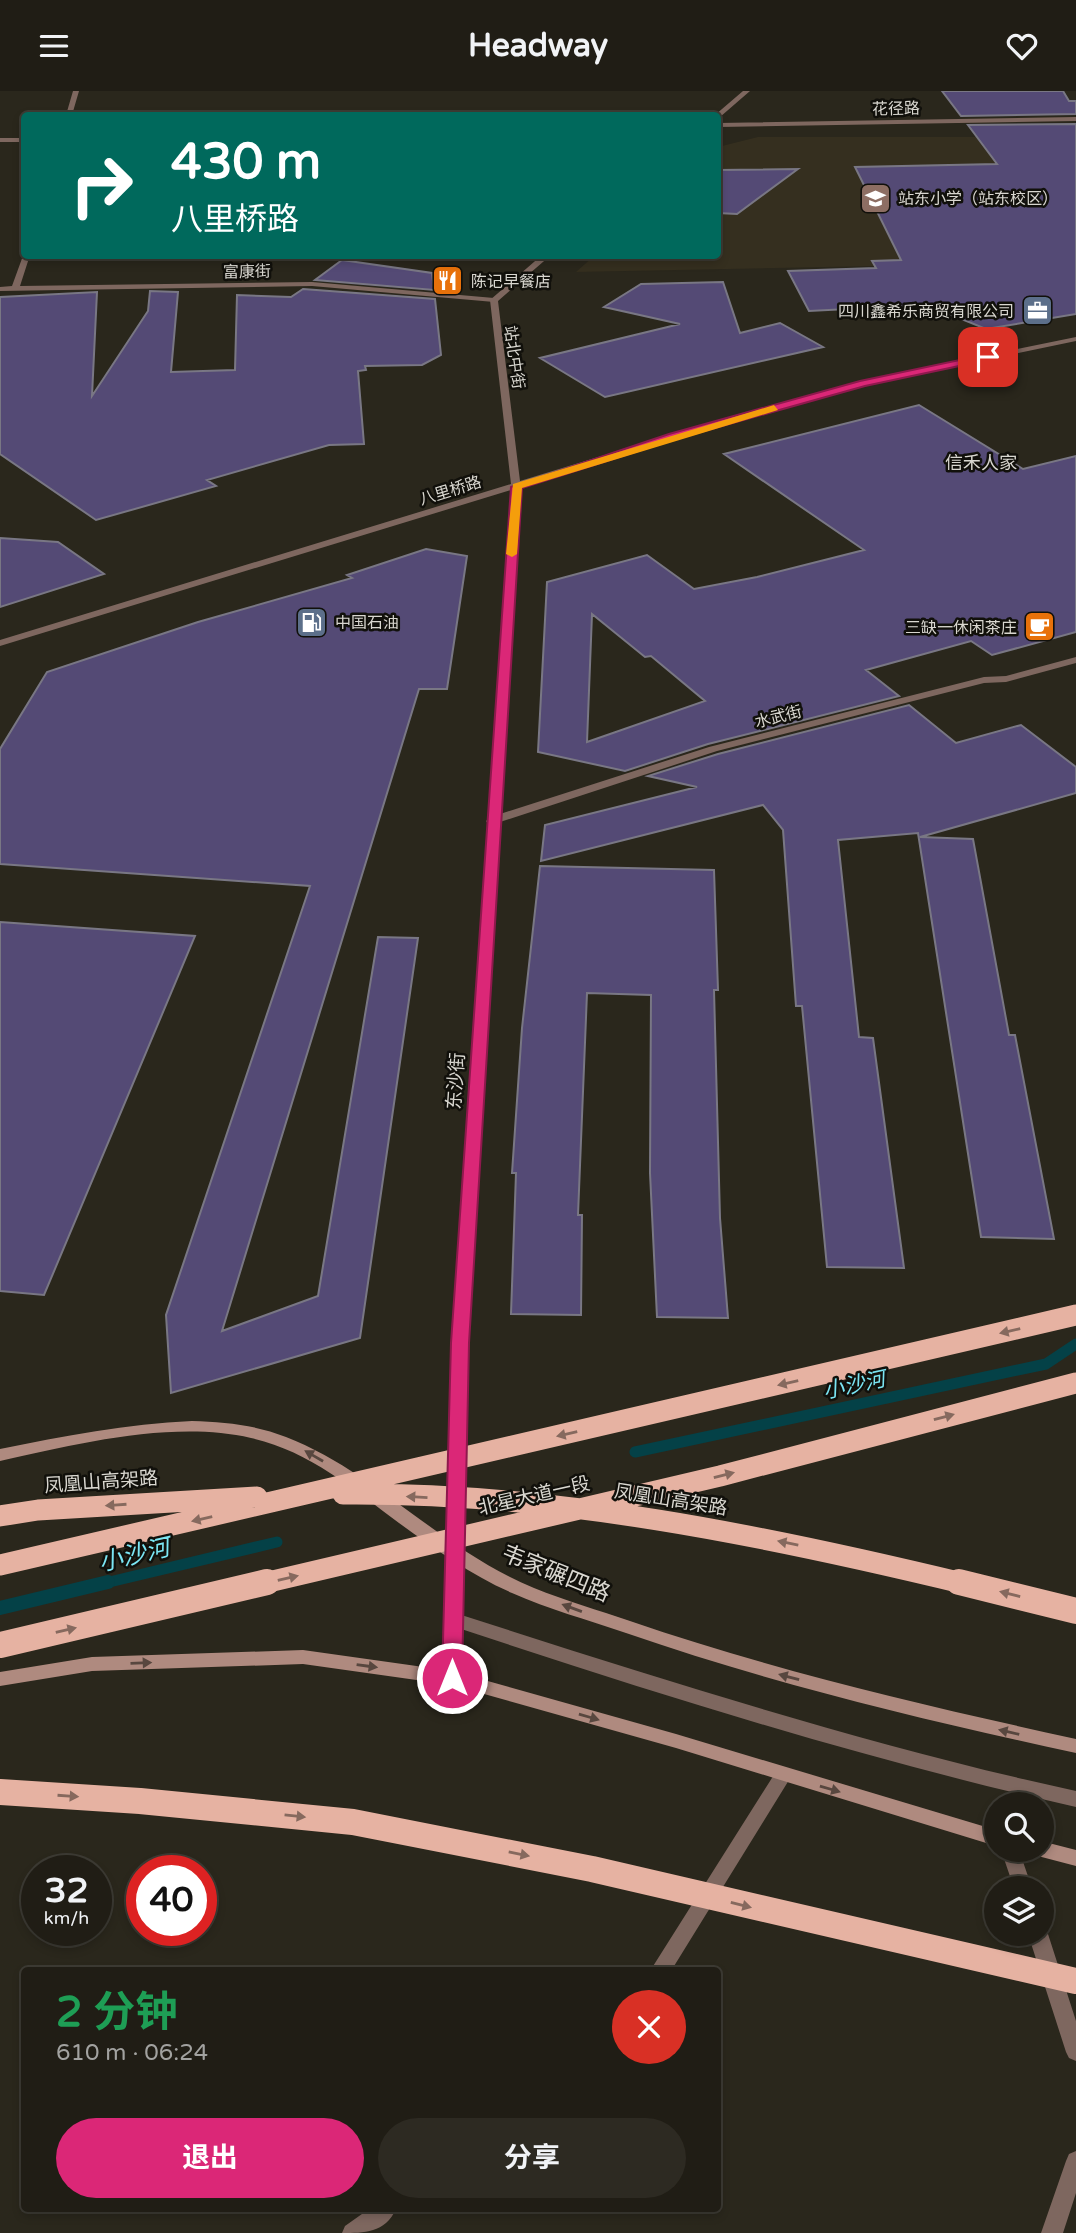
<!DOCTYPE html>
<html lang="zh">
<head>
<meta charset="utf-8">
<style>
	body { margin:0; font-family:"Varela Round","Noto Sans SC",sans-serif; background:#2d2a22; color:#f1f3f6; height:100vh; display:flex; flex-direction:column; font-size:26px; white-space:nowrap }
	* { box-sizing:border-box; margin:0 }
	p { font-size:23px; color:#a2a2a0 }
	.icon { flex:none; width:38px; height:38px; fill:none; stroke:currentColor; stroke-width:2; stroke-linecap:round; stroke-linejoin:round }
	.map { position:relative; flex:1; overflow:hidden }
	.panel { position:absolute; left:21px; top:1876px; width:700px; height:245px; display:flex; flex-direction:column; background:#201d15; border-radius:7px; box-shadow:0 4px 10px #0003,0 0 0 2px #3d3b34 }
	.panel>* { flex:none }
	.top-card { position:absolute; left:21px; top:21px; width:700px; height:147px; border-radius:7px; box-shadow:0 4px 10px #0003,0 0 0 2px #3d3b34; background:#00695c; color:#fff; overflow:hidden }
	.buttons { position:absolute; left:984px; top:1701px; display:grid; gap:14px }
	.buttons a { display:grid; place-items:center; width:70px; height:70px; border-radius:50%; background:#201d15; box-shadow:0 4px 10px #0003,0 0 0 2px #3d3b34; font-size:35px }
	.speed { position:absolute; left:21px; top:1764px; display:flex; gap:14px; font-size:35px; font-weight:700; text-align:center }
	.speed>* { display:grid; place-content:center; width:91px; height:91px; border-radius:50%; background:#201d15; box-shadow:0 4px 10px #0003,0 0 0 2px #3d3b34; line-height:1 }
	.speed small { font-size:18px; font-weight:400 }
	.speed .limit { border:10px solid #d22; background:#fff; color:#111 }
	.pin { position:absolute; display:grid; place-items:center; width:60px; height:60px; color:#fff; margin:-30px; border-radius:14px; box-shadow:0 4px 10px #0006 }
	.me { position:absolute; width:77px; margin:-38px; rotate:0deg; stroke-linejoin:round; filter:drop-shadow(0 0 5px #0008) }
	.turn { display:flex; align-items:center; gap:24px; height:147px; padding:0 35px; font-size:32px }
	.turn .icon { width:91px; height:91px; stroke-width:2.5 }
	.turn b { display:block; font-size:49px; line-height:60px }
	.round { display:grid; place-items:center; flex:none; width:74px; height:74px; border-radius:37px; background:#2d2a22 }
	.summary { display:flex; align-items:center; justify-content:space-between; height:119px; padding:0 35px }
	h1 { font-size:42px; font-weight:700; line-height:52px; color:#1e9e55 }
	.primary-button { display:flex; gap:14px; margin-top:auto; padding:14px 35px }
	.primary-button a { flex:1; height:80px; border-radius:42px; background:#db2777; color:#fff; font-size:28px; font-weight:700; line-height:80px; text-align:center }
	.primary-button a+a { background:#2d2a22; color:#f1f3f6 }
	header { display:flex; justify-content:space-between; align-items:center; height:91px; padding:0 35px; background:#201d15; font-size:32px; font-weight:700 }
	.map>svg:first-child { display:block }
	.built { fill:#352f1f }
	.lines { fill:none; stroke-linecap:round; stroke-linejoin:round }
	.stream-far1 { stroke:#044147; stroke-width:11 }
	.stream { stroke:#044147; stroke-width:14 }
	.building { fill:#544a75; stroke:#797784; stroke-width:2; fill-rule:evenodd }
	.service { fill:#7e675f; fill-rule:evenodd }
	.minor { fill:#7e675f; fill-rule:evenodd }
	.tertiary { fill:#7e675f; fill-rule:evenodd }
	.secondary { fill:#af8a7f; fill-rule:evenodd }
	.trunk-bridge-far1 { stroke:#e6b2a2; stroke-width:21 }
	.trunk-bridge { stroke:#e6b2a2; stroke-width:26 }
	.oneway { fill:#86695e }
	.oneway2 { fill:#58473f }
	.route { fill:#db2777; stroke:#8e194d; stroke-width:2 }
	.slow { fill:#f59e0b }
	.labels { text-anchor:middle; stroke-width:5; stroke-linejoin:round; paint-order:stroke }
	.far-street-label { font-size:16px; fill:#d9d7d0; stroke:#11100b }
	.far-poi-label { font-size:16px; fill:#d9d7d0; stroke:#11100b; text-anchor:start }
	.far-neighbourhood-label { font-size:18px; fill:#d9d7d0; stroke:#11100b }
	.street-label { font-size:19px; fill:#d9d7d0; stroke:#11100b }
	.water-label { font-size:21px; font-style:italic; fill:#7be6f4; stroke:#11100b }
	.near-street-label { font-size:23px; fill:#d9d7d0; stroke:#11100b }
	.near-water-label { font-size:24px; font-style:italic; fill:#7be6f4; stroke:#11100b }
</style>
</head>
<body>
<header><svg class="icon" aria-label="menu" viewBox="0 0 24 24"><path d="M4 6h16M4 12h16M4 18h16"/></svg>Headway<svg class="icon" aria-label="heart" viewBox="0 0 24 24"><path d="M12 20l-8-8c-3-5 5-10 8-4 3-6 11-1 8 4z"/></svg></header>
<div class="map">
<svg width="1076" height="2142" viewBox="0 0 1076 2142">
	<rect width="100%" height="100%" fill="#2a271c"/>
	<path class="built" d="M758,46H980L1076,159V171L576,181L594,165L718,164V56Z"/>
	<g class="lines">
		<path class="stream-far1" d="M635,1361L1046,1273L1076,1253
			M101,1493L277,1451"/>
		<path class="stream" d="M0,1517L108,1491"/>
	</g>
	<path class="building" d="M942,0H1063L1069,10H1076V23L961,25Z
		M1076,33V223L986,238L927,214L809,220L788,180L876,177L872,170L901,169L855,76L997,73L968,34Z
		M798,78L737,123L718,122V79Z
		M342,169L432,182L434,199L315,189Z
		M723,191L740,242L780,232L823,256L605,306L540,267L680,233L604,216L641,193Z
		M303,198L435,208L441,264L422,274L365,275L366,279L358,280L364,353L329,354L207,389L216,395L96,429L0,363V206L97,201L92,305L148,220L150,200L178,201L171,281L235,279L237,204L291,206Z
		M919,314L1023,378L1076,365V541L992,564L971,550L866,579L899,605L708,653L625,680L538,661L547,491L647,464L694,498L757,486L864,459L724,363ZM592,523L645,566L651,565L705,610L587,651Z
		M0,447L58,451L104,483L0,516Z
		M426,458L467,465L447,598H419L222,1240L318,1205L378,846L418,847L360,1247L171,1302L166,1224L310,795L0,773V658L47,581L198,531L352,487L347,484Z
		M909,614L956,652L1021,634L1076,676V702L920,746L973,748L1009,944H1015L1054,1148L981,1146L918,742L838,749L859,946L873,947L904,1177L827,1176L802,915H796L783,739L763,714L541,770L545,734L697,696L648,685L718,663Z
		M540,775L714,779L718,899H714L720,1127L728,1227L657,1226L650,1082L651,904L587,902L578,1124H582L581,1224L511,1223L516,1082H512L522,937Z
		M0,831L195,845L44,1204L0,1200Z"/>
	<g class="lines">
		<path class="service" d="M452,1521C659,1587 864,1654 1076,1700V1716C862,1668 654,1602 446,1533L443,1528L446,1523Z"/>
		<path class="minor" d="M73,0H79L72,24H66Z
			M24,162V164H30L20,195L312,191L494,207L498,209L494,211L312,195L0,200V196L12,195Z
			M783,1677L789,1679L792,1684L789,1689L671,1880H650L777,1679Z
			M1001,1759H1019L1032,1797H1014Z
			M1041,1836L1045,1837L1048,1843L1076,1930V1970L1069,1967L1066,1961L1028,1843H1041Z
			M1076,2060V2102L1063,2142H1041L1066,2070L1069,2063Z
			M369,2118H396C385,2142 364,2142 342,2142L345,2135Z"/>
		<path class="tertiary" d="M743,0H750L720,26L715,24Z
			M1076,26V30L718,36V32Z
			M0,47H24V51H0Z
			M542,164H551L498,210L520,390L670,344L860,290L1076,246V250L864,294L676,348L521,396L500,723L709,656L984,586L1006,585L1076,566V572L1006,591L984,592L717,660L500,731L468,1252L461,1587L458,1592L452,1594L446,1592L443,1587L452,1252L488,733L486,730L489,727L511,399L0,555V549L511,393L490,209Z"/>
		<path class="secondary" d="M192,1330C225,1331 256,1334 286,1346C376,1381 443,1460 534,1497C566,1510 598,1519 630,1530C776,1580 926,1615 1076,1648V1662C924,1629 773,1593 626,1542C588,1529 548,1518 512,1502C471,1484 435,1458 399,1432C354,1398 307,1359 251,1347C173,1329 77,1353 0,1370V1358C64,1345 127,1333 192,1330Z
			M303,1559L452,1580L676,1643L996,1739V1755L676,1657L452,1594L303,1573L92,1580L0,1595V1581L92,1566Z
			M1041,1750L1076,1759V1775L1034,1764L1032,1759H1041Z"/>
		<path class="trunk-bridge-far1" d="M343,1403C553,1401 763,1444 966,1493
			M0,1425L38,1419L257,1406
			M0,1474L1076,1224
			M260,1493L720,1385L1076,1292"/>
		<path class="trunk-bridge" d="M959,1491L1076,1520
			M0,1554L267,1491
			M0,1701L140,1710L353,1731L592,1778L1076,1890"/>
	</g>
	<defs><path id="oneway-solid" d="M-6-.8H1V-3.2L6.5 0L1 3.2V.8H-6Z" transform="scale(1.75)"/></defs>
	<g class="oneway">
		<use href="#oneway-solid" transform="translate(1010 1240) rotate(167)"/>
		<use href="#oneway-solid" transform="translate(788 1292) rotate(167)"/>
		<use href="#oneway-solid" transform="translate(944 1326) rotate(-15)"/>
		<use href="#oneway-solid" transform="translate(567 1343) rotate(167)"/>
		<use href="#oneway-solid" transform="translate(724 1384) rotate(-14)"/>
		<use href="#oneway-solid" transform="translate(417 1406) rotate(-177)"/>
		<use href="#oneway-solid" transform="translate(116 1414) rotate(176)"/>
		<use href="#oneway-solid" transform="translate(202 1428) rotate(167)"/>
		<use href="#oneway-solid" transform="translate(788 1452) rotate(-169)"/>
		<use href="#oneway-solid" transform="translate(288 1487) rotate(-13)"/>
		<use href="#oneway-solid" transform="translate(1010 1503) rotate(-166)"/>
		<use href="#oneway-solid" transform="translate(66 1539) rotate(-13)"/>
		<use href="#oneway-solid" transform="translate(68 1705) rotate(4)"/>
		<use href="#oneway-solid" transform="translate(295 1725) rotate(6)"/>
		<use href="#oneway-solid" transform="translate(519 1763) rotate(11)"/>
		<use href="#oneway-solid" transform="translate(741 1814) rotate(14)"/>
	</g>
	<g class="oneway2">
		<use href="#oneway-solid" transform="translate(314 1365) rotate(-150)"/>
		<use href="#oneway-solid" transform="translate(572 1517) rotate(-160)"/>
		<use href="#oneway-solid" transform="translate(141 1572) rotate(-2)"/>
		<use href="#oneway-solid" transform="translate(367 1575) rotate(8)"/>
		<use href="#oneway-solid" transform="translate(789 1586) rotate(-165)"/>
		<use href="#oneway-solid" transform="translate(589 1626) rotate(16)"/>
		<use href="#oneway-solid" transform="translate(1009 1641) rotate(-167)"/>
		<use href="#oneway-solid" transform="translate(830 1698) rotate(16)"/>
	</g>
	<path class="route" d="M988,263L992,268L865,295L676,348L522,397L469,1252L462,1587L459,1593H445L442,1587L451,1252L511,396L669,343L860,290Z"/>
	<path class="slow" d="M774,314L778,319L522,397L517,463L512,466L506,463L513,393Z"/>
	<defs>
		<symbol id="school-square" viewBox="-11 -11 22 22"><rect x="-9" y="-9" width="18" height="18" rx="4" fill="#8d6e63" stroke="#11100b"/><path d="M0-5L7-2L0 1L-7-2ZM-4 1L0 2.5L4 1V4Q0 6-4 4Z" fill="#fff"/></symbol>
		<symbol id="restaurant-square" viewBox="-11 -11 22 22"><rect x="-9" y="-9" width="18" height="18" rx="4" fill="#e8710a" stroke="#11100b"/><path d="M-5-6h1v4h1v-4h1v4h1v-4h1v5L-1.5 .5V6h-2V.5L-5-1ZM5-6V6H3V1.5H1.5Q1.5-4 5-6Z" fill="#fff"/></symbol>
		<symbol id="office-square" viewBox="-11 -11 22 22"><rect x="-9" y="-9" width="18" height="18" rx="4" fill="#5c6f8a" stroke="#11100b"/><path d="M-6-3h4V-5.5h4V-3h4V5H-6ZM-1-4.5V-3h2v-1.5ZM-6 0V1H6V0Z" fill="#fff"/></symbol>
		<symbol id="fuel-square" viewBox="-11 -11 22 22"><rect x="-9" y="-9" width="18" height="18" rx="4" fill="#5c6f8a" stroke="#11100b"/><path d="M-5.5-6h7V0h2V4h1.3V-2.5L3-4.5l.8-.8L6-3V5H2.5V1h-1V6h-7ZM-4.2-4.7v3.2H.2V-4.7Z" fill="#fff"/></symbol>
		<symbol id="cafe-square" viewBox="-11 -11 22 22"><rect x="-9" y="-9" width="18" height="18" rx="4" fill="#e8710a" stroke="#11100b"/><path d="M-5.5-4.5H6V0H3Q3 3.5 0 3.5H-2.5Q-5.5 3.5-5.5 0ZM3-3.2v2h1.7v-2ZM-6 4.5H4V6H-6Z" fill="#fff"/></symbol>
	</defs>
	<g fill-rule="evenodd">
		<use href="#school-square" x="858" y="90" width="35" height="35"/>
		<use href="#restaurant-square" x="430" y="172" width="35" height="35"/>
		<use href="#office-square" x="1020" y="202" width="35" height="35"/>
		<use href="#fuel-square" x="294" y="514" width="35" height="35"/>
		<use href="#cafe-square" x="1022" y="518" width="35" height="35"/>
	</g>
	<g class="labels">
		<g class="far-street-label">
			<text transform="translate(896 17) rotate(-1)" y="6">花径路</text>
			<text transform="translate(247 180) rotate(-1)" y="6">富康街</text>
			<text transform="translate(515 266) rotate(82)" y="6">站北中街</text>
			<text transform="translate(450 399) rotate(-17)" y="6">八里桥路</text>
			<text transform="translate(778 625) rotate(-14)" y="6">水武街</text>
		</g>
		<g class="far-poi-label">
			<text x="898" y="113">站东小学（站东校区）</text>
			<text x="471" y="196">陈记早餐店</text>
			<text x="1014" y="226" text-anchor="end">四川鑫希乐商贸有限公司</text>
			<text x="335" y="537">中国石油</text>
			<text x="1017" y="542" text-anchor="end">三缺一休闲茶庄</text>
		</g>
		<g class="far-neighbourhood-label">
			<text x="981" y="378">信禾人家</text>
		</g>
		<g class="street-label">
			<text transform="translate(455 990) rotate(-86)" y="7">东沙街</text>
			<text transform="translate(101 1390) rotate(-4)" y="7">凤凰山高架路</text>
			<text transform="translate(534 1404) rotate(-13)" y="7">北星大道一段</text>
			<text transform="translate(671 1408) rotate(9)" y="7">凤凰山高架路</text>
		</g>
		<g class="water-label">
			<text transform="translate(854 1294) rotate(-12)" y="7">小沙河</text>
		</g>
		<g class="near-street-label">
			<text transform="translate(556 1482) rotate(22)" y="8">韦家碾四路</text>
		</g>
		<g class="near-water-label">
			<text transform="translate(134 1464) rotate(-13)" y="8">小沙河</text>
		</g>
	</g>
</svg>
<div class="buttons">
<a><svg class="icon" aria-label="search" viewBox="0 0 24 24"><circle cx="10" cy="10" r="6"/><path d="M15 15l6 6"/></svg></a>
<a><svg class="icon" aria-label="layers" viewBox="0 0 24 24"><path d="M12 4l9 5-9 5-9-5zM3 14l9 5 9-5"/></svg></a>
</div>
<div class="speed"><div>32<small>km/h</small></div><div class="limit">40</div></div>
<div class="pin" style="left:988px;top:266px;background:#d93025"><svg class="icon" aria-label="arrive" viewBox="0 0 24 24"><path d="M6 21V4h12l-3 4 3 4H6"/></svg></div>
<svg class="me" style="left:452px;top:1587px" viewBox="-20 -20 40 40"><circle r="17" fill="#db2777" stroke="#fff" stroke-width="3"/><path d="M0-11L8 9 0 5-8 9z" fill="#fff"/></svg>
<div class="top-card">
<div class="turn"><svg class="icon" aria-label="right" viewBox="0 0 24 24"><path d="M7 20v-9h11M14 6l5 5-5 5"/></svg><div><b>430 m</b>八里桥路</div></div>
</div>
<section class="panel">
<div class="summary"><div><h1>2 分钟</h1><p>610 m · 06:24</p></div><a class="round" style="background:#d93025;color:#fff"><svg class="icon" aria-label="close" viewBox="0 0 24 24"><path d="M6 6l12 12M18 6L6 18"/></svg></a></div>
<div class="primary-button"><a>退出</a><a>分享</a></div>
</section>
</div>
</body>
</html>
